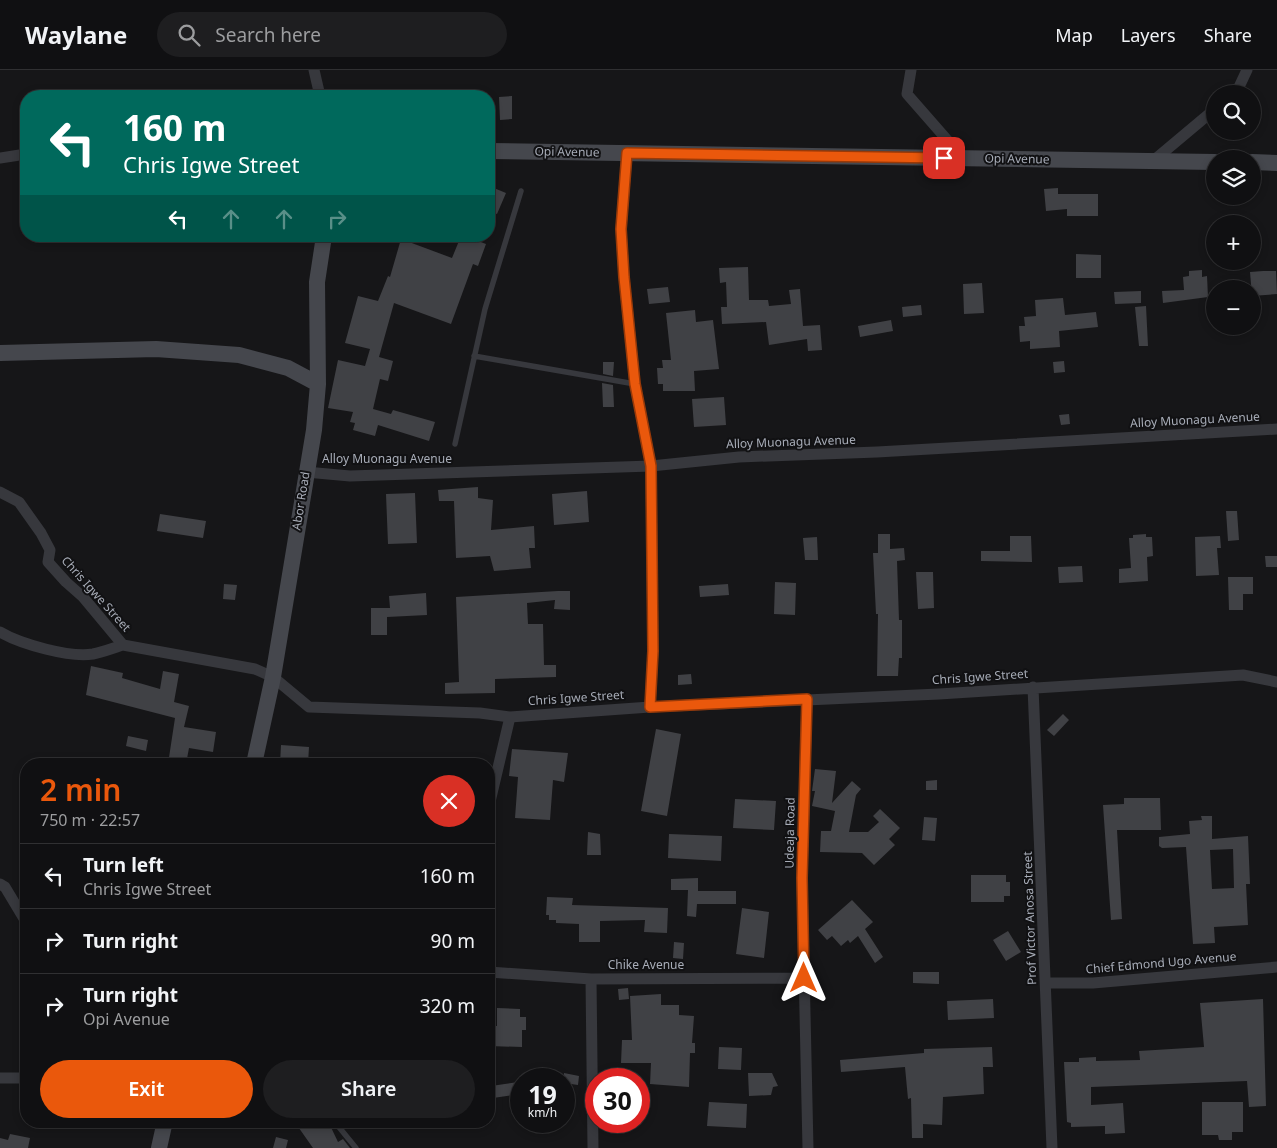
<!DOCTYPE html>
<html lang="en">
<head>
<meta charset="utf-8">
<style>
	body { margin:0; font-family:"Noto Sans",sans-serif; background:#1e1e20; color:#f1f3f6; height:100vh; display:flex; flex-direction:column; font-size:19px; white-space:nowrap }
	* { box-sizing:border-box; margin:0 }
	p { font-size:16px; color:#9c9d9f }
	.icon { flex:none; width:28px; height:28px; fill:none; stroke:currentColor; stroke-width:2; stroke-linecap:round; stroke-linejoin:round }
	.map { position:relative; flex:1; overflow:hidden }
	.panel { position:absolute; left:20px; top:688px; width:475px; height:370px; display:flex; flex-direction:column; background:#101012; border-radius:20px; box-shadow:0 2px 8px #0003,0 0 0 1px #303032 }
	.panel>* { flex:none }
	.guide { position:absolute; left:20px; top:20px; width:475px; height:152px; border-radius:20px; box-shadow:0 2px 8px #0003,0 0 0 1px #303032; background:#00695c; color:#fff; overflow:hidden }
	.controls { position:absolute; left:1206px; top:15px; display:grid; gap:10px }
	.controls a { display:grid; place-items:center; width:55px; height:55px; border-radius:50%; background:#101012; box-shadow:0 2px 8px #0003,0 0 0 1px #303032; font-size:25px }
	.speed { position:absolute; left:510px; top:998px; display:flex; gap:10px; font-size:25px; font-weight:700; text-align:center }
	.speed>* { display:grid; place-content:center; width:65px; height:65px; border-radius:50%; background:#101012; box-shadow:0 2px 8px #0003,0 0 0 1px #303032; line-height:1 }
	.speed small { font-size:12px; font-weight:400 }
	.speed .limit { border:8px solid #d22; background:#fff; color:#111 }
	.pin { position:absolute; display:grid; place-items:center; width:42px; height:42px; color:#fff; margin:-21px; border-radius:10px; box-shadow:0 2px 8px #0006 }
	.me { position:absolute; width:55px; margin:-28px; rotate:0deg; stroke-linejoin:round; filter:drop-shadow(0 0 4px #0008) }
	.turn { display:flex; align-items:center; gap:18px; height:105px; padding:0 20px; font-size:22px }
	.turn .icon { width:65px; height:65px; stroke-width:2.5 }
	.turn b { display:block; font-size:35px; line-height:42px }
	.lanes { display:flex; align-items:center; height:48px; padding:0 20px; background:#0003; justify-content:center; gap:25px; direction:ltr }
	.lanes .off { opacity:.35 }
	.round { display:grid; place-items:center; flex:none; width:52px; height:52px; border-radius:26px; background:#1e1e20 }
	.overview { display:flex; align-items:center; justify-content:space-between; height:85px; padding:0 20px }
	h1 { font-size:30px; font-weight:600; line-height:38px; color:#ea580c }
	.button { display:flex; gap:10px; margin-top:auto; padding:10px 20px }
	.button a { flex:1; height:58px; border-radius:30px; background:#ea580c; color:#fff; font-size:20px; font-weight:600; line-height:58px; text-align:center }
	.button a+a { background:#1e1e20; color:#f1f3f6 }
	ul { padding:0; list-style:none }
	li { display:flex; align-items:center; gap:15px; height:65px; padding:0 20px; border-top:1px solid #303032 }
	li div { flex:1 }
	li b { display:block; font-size:19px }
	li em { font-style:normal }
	header { display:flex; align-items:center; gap:30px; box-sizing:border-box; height:70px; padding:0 25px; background:#101012; border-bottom:1px solid #303032 }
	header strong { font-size:24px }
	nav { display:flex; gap:28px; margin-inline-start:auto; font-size:18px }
	.search { width:350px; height:45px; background:#1e1e20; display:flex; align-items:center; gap:12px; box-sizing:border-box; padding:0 18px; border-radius:28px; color:#9c9d9f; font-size:19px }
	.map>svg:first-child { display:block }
	.building { fill:#404145; fill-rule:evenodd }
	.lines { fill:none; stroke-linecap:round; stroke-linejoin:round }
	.lane { stroke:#37383d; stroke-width:5.5 }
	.street { stroke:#37383d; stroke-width:11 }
	.secondary { stroke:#45474d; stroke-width:16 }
	.route-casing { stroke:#983908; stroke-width:12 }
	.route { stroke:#ea580c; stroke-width:9 }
	.labels { text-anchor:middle; stroke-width:4; stroke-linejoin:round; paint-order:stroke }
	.street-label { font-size:12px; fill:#a8adb8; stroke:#111113 }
</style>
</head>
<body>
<header>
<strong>Waylane</strong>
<div class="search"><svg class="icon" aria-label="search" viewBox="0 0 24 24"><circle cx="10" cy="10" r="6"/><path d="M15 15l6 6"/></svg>Search here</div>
<nav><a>Map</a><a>Layers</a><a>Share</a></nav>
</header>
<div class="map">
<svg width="1277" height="1078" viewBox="0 0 1277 1078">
	<rect width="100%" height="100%" fill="#161618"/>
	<path class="building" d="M512,26V49L500,50L499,27Z
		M489,116L506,123L497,144L489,141Z
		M1058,118V124H1098V146H1067V139L1046,141L1044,119Z
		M461,166H480L478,171L486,174L478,196L473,194L451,254L394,233L379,287L393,291L388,311L380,309L373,339L391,344L393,340L435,352L429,371L378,355L375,366L353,360L355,353L350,352L353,342L328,338L338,290L365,296L370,279L345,273L358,226L378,231L388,206L390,207L401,169L452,188Z
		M1076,184L1101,185V208H1076Z
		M748,197L749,230H768L769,236L791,234L789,220L800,219L803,256L820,255L822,280L808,281L807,269L769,275L766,252L722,254L721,237H727L726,212L720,213L719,198Z
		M1202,200V207L1207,206L1208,227L1163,233L1162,221L1184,220L1183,207L1189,206V201Z
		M1263,201H1276L1277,224L1252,226L1250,202Z
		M982,213L984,243L964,244L963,214Z
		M668,217L670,232L649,234L647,219Z
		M1141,221V233L1115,234L1114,222Z
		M1063,228L1065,245L1096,242L1098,257L1059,261L1060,277L1030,279V271L1020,272L1019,256H1025L1024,247L1036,246L1035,230Z
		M921,235L922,245L903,247L902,237Z
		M1146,236L1148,276H1139L1135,237Z
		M695,240L696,252L713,250L719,299L694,301L695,321H663V314H658L657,298H663L662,290H671L666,243Z
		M891,250L893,261L860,267L858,256Z
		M1064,291L1065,302L1054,303L1053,292Z
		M603,292H614L613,306L603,304Z
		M602,313L613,315L614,337H603Z
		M724,327L726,355L694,357L692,329Z
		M1069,344L1070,354L1061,355L1059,345Z
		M478,417V428L493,430L491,460L534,456L535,478H529L531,498L494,501L490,486L456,488L454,431H439L438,420Z
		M587,421L589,452L554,455L552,424Z
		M415,423L417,473L388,474L386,424Z
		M1226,441H1237L1239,470L1228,471Z
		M160,444L206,451L203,468L157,461Z
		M878,464H890V479L904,478L905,490L897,491L899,550H902V588H899L898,606H877L878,544H876L873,483H878Z
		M1146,464V467H1152L1153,486L1147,487L1148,511L1119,513V499L1131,498L1129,468H1133V465Z
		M1010,466H1031L1032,492L981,491V481H1010Z
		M1220,466L1221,478H1217L1219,505L1196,506L1195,467Z
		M817,467L818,490H805L803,468Z
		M1265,486H1277V497H1266Z
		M1082,496L1083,512L1059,513L1058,497Z
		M916,502H933L934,538L918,539Z
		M1228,507H1253V524H1243V540H1229Z
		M775,512L796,513L795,545L774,544Z
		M224,514L237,515L235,530L223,529Z
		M728,514L729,525L700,527L699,516Z
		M558,521H570V540L554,539L555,530L527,533L528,554H543L544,595H556V607L495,609V623L445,624V613L459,612L456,527Z
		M426,523L427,545L387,547V565H371V538H390L389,526Z
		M91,596L123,603L122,608L160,619L163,601L179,604L174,632L189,636L184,657L216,662L213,682L189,678L186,694H168L175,648L86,625Z
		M691,604L692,614L678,615V605Z
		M1063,644L1069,650L1054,666L1047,660Z
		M656,659L681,664L667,746L641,741Z
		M128,666L148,670L146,681L126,676Z
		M281,675L309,677L308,694H280Z
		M512,679L568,683L564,712L553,710L550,750L515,748L518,707L509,706Z
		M815,699L836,701L832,733L852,711L861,719L856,725L849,762H868L879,752L873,746L880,739L900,758L889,769L895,775L874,795L862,783L820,782L821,761H831L835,741L812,736L815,721H812Z
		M937,710V720H926V711Z
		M1124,728H1160L1161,760H1117L1122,849L1111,850L1103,735L1124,734Z
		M735,729L776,731L774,760L733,758Z
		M1201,746H1212V769L1248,766L1250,814H1246L1248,855L1214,857L1215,873L1193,874L1186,777L1162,778L1159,776V767L1190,764L1189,751L1202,750ZM1233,779L1234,818L1212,819L1210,780Z
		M924,747L937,748L935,771L922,770Z
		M588,762L600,764L601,785H587Z
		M669,764L722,766L721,791L668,788Z
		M971,805H1006V812H1010V826H1004V832H971Z
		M698,808V821H736V834H697L696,847L687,846L688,820H671V809Z
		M547,827L573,828L572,835L668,838L667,863L644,862L645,850L600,851V872H579V854L556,853V850H549V845H546Z
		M852,830L873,852L865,859L883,887L875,893L858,866L850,873L848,870L841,876L832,866L827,870L818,860Z
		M742,838L769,842L764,888L736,884Z
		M1008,861L1021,882L1006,891L993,870Z
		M674,872L684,873L683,889L673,888Z
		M913,902H939V914L913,913Z
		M628,918L629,929L619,930L618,919Z
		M661,924V935H679V945L694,946L692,973H695V983H690L689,1017L650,1014L651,993H621L622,970H632L630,926Z
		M993,929L994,948L948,950L947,931Z
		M1263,929L1266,1036L1249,1037L1247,1011L1091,1017V1035L1123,1033L1125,1063L1105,1064V1056L1071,1057V1053L1067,1052L1064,992H1079V988L1096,987V991L1140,990L1139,981L1204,977L1200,933Z
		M497,938L520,939V947H526V960H522V977L489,976V956H497Z
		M719,977L742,978L741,1000L718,999Z
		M992,977L993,997H983L984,1024L943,1027L942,1055L923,1054V1068H912L911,1028L908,1029L905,997L841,1002L840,990L924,983V979Z
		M564,1003L579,1006L578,1015L564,1013Z
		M748,1003H772L778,1016L773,1017L771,1025L749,1026Z
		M518,1012L520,1024L493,1028L491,1016Z
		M709,1032L747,1034L746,1058L707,1056Z
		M1202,1032H1243V1062H1232V1070H1219L1218,1065H1202Z
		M294,1051H328L338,1072L343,1069L350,1078H313Z
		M10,1064L30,1068L28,1078H0V1068L8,1070Z
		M276,1067L288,1070L286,1078H273Z"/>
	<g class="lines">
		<path class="lane" d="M474,286L635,314
			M455,374L485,239L521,121
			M334,1051L356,1078"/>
		<path class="street" d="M314,0L320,26
			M911,0L907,24L963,88
			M1231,24L1239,17L1247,0
			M627,83L621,159L624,207L635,314L651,396L653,581L650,637
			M0,88L26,84
			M1153,91L1215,39
			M306,402L350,406L651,396L739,387L877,382L1277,359
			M0,422L19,432L41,463L50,480L48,492L66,512L83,527L123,575L255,599L273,607L309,637L480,643L510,647L650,637L939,624L1243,605L1277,612
			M0,562C20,574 70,588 93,584C103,582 113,578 123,575
			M1033,617L1052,1078
			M807,629L802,808L808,1078
			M489,736L510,647
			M0,814L5,817L26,852
			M489,902L591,909L804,908
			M591,909L593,1078
			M1046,913H1093L1277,897
			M0,1008H26"/>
		<path class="secondary" d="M489,81L1215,92
			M1252,92L1277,93
			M0,283L156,279L239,285L288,298L318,314
			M254,694L273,607L314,360L318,314L317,212L324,166
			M159,1078L165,1051"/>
	</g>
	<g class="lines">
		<defs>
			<path id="route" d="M804,908L802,808L807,629L650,637L653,581L651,396L635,314L624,207L621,159L627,83L944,88"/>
		</defs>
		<use href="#route" class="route-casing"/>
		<use href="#route" class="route"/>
	</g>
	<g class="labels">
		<g class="street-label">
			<text transform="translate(567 82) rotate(1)" y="4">Opi Avenue</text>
			<text transform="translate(1017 89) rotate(1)" y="4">Opi Avenue</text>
			<text transform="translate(1195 350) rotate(-3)" y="4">Alloy Muonagu Avenue</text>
			<text transform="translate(791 372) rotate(-2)" y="4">Alloy Muonagu Avenue</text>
			<text x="387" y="393">Alloy Muonagu Avenue</text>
			<text transform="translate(301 431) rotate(-81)" y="4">Abor Road</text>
			<text transform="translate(96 524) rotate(48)" y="4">Chris Igwe Street</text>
			<text transform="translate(980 607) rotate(-4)" y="4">Chris Igwe Street</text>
			<text transform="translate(576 628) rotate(-4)" y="4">Chris Igwe Street</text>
			<text transform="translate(790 763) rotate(-89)" y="4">Udeaja Road</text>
			<text transform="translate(1030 848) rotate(-92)" y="4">Prof Victor Anosa Street</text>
			<text transform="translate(1161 893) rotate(-5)" y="4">Chief Edmond Ugo Avenue</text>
			<text x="646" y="899">Chike Avenue</text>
		</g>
	</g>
</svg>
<div class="controls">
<a><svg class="icon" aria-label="search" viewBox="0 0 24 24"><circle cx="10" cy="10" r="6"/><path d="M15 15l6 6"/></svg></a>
<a><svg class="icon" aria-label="layers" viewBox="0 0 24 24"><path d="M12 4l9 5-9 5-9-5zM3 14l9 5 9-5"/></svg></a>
<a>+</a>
<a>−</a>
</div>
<div class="speed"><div>19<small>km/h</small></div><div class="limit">30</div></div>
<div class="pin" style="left:944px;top:88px;background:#d93025"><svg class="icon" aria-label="arrive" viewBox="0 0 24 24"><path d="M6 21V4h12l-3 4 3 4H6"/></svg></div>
<svg class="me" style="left:804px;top:908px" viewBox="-20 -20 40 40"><path d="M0-17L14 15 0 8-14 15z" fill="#ea580c" stroke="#fff" stroke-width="4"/></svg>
<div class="guide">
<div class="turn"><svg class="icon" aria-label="left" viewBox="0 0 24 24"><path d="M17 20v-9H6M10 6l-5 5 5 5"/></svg><div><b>160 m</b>Chris Igwe Street</div></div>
<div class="lanes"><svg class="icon" aria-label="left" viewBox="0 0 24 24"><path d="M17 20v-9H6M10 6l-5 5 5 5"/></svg><svg class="icon off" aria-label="ahead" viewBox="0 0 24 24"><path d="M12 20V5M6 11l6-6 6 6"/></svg><svg class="icon off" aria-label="ahead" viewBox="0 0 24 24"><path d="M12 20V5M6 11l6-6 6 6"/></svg><svg class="icon off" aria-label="right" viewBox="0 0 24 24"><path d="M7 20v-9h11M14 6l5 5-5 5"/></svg></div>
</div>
<section class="panel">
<div class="overview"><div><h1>2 min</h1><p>750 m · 22:57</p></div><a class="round" style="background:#d93025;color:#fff"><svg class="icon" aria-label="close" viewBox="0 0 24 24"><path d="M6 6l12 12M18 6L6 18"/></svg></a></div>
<ul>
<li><svg class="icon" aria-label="left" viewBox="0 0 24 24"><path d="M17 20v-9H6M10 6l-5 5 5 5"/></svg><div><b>Turn left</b><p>Chris Igwe Street</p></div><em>160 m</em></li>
<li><svg class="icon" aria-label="right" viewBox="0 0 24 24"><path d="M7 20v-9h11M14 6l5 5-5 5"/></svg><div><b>Turn right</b></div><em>90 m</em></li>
<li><svg class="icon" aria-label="right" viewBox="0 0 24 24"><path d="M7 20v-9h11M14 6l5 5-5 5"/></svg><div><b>Turn right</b><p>Opi Avenue</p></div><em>320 m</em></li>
</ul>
<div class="button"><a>Exit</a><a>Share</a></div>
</section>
</div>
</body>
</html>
